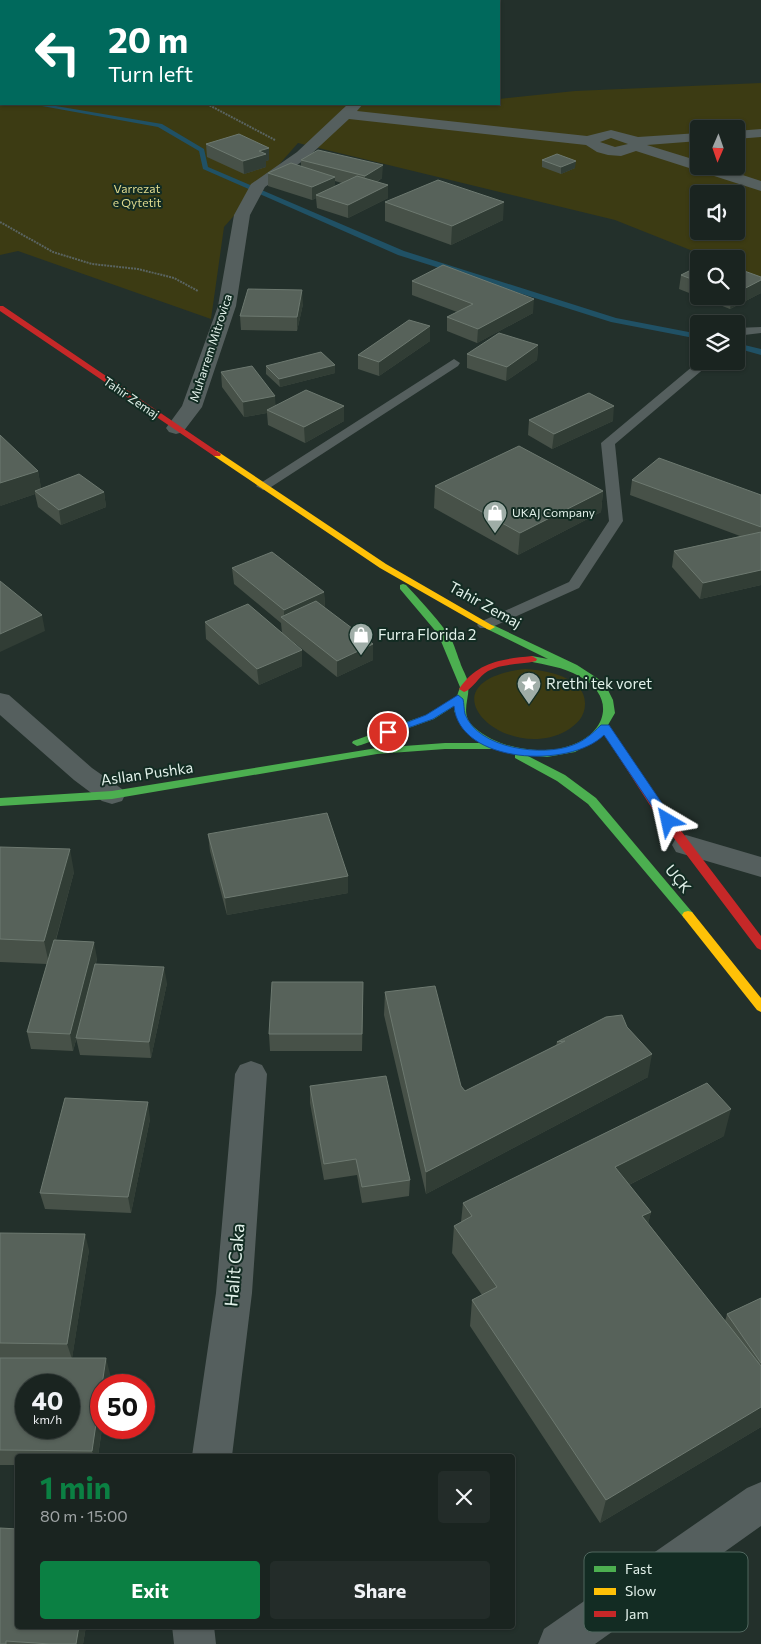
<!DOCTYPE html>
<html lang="en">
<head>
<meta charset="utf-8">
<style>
	body { margin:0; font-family:Commissioner,sans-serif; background:#232c29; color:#f1f3f6; height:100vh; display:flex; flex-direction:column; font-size:19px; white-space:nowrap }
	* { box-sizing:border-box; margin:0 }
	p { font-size:16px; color:#9fa4a5 }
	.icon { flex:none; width:28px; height:28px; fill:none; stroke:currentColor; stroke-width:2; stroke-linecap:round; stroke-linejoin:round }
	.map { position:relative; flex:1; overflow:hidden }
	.side { position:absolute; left:15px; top:1454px; width:500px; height:175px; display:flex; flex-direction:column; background:#1a2420; border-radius:5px; box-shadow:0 1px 4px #0004,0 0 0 1px #38413e }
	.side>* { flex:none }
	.banner { position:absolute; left:0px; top:0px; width:500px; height:105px; box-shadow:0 1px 4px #0004,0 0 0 1px #38413e; background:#00695c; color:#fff; overflow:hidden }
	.needle { width:32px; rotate:182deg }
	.controls { position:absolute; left:690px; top:120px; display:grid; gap:10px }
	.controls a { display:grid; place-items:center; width:55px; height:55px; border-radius:5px; background:#1a2420; box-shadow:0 1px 4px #0004,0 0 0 1px #38413e; font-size:25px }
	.speed { position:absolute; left:15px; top:1374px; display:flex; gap:10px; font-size:25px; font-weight:700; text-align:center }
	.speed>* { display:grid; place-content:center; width:65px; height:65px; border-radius:50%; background:#1a2420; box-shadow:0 1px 4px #0004,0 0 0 1px #38413e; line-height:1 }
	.speed small { font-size:12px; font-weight:400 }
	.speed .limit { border:8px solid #d22; background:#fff; color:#111 }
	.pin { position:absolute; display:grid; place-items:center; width:42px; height:42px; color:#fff; margin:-21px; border:2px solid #fff; border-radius:50%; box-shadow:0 1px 5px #0007 }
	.me { position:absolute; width:55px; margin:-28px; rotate:324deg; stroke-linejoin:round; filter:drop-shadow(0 0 4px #0008) }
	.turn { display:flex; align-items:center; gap:18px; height:105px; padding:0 25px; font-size:22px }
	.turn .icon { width:65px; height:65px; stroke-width:2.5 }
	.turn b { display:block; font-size:35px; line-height:42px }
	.round { display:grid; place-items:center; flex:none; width:52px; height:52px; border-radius:5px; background:#232c29 }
	.headline { display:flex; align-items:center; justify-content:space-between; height:85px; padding:0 25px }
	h1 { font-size:30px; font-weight:700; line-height:38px; color:#0b8043 }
	.action { display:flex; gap:10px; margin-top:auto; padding:10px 25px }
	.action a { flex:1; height:58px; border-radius:5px; background:#0b8043; color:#fff; font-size:20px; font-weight:700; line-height:58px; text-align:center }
	.action a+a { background:#232c29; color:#f1f3f6 }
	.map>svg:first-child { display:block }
	.green { fill:#3c3b13; fill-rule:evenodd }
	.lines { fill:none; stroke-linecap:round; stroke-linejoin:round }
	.stream { fill:#205165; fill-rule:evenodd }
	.path { stroke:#5a6461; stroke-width:2; stroke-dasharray:2 1; stroke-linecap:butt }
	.lane { fill:#555f5e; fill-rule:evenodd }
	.street { fill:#555f5e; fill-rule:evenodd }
	.fast { fill:#4caf50; fill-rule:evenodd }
	.slow { fill:#ffc107; fill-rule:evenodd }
	.jam { fill:#c62828; fill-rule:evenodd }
	.wall { fill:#475148; fill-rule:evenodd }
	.shaded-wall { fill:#313d35 }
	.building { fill:#57625a; stroke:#6d7970; fill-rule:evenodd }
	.route { fill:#1a73e8; stroke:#114b97 }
	.labels { text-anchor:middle; stroke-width:4; stroke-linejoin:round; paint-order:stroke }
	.far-park-label { font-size:12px; fill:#dfda8f; stroke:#132c23 }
	.far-street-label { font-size:12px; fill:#e2f1ea; stroke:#132c23 }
	.far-poi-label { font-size:12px; fill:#e2f1ea; stroke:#132c23; text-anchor:start }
	.street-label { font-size:15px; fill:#e2f1ea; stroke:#132c23 }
	.poi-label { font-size:15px; fill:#e2f1ea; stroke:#132c23; text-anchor:start }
	.near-street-label { font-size:18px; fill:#e2f1ea; stroke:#132c23 }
	.key { fill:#132c23; stroke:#51675f; stroke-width:1 }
	.key-label { font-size:14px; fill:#e2f1ea }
</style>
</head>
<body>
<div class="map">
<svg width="761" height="1644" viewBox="0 0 761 1644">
	<rect width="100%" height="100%" fill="#23302b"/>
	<path class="green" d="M0,0L426,1H1V104H499V99L575,91L761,83V277L736,268V259H713L615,220L298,143L224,227L211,319L18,251L0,255ZM699,129H736V166H699ZM699,194H736V231H699Z
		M525,669C545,670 586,677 585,704C585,717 576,725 566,731C504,765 418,681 525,669Z"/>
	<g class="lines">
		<path class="stream" d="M0,96H1V100H0Z
			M31,104H44L162,124L204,149L208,167L404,251L616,318L699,334V339L611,322L398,255L203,169L199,151L158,127Z
			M736,343L761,349V355L736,348Z"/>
		<path class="path" d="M14,0L17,1
			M164,0L166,1
			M207,104L275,140
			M0,222L53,252L92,264L138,269L174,278L198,291"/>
		<path class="lane" d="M761,327V333L736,336V328Z
			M454,359L460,363L458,366L268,489L263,490L256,486Z
			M699,361H713L615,444L623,521L581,585L579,588L490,628H480L477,625L480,622L569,582L609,521L601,443Z"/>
		<path class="street" d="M348,104H363L357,111L587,136L611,130L638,137L699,133V141L647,145L699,161V166H715L761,181V191L636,151L621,156L608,155L597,152L586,145L349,119L307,158L265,187L250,215L236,306L202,407L183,432L176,434L169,432L166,428L182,406L218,306L234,215L251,184L297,152ZM611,138L628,144L615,147L600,142Z
			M761,129V137L736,139V131Z
			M0,693L9,695L92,768L122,789L125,795L122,801L112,804L102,801L74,780L0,715Z
			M686,835L761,857V877L676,852L672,845L676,838Z
			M251,1061L262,1065L267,1074L252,1293L232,1456H192L216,1293L235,1074L240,1065Z
			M761,1482V1526L595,1644H538L544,1629L747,1488Z
			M172,1626H214L216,1644H174Z"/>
		<path class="fast" d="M403,584L406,585C420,600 434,615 446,631C453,639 456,652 460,662C462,669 467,676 468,683C471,699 458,714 475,728C499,749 543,756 572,745C609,731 615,695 579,676C563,667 546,665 528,661L527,659L532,656L548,659L487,629L485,627L487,625H493L577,665L597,678L606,686L613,700L615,713L601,737L575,752L547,757L526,755L565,775L596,798L692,912L694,915L692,918H684L588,804L557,781L515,758V754L498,749H445L377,754L112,799L0,806V798L112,791L377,748L445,743H482L466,732L454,711L456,705L434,719L361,745L357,746L352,743L353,741L426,715L457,696L460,687L438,634L400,589V585Z"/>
		<path class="slow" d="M217,451L386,564L495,627L490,630L487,629L380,568L214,456L213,454Z
			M688,911L692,912L761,998V1012L757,1010L684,918L682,915L684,912Z"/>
		<path class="jam" d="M0,306H3L221,454L220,456H214L0,311Z
			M532,656L537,659L536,661C520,665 503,663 488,671C479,676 472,690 464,692L459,689C477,662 501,659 532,656Z
			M605,725L609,726L663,807L761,936V950L757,948L655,813L600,728Z"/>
	</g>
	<path class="wall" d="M206,144L269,160L266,161V167L244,174L207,157Z
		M301,160L382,178L377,182L388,185V198L348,218L317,208L316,198L312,200L268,186V173L301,166ZM335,181L342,183L335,186Z
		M542,160L575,168L561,174L542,167Z
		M385,202L503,220L451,245L385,221Z
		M699,266V296H736L761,277V293L730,309L679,289L681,275Z
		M412,281L533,313L477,343L447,331V317L457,312L412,295Z
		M303,304L297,331L241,330L240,316Z
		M430,326V341L379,376L358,369V355Z
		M538,345L537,360L506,381L467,368V354Z
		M266,366L335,373L280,387L266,374Z
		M221,372L276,405L344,406V421L305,443L268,425L267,413L244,417L222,387Z
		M529,420L613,421L552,449L528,435Z
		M38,471L41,489L104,492L106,507L61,525L38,507L35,494L0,506Z
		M632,480L761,495V585L700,599L672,567L674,551L740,536L630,495Z
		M435,486L603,491L601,512L518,555L434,508Z
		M232,568L324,592L325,608L373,660L337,677L287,637L302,666L259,685L206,639L205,622L282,633L281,623L234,584Z
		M208,834L348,876V893L227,915L210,851Z
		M0,847L74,872L56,940L97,958L96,964L167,983L151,1058L80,1055L76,1038L80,1026L73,1051L31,1049L27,1032L47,964L0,962Z
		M385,992L465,1091L556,1045L557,1042L627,1027L648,1077L426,1194L384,1015Z
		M363,999L362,1051H270L269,1034Z
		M310,1086L410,1180L409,1196L362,1203L357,1175L324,1180L310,1103Z
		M150,1119L131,1213L45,1209L40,1193Z
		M724,1136L629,1185L651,1212L648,1223L725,1321L727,1314L761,1298V1427L600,1523L470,1326L472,1300L482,1295L452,1253L454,1226L461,1222L463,1203Z
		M0,1233L89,1250L72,1358L110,1374L98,1456H18V1465H0Z
		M18,1626H86L83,1644H0Z"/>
	<path class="shaded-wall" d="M269,148V160L266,161V167L244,174L243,161L259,151Z
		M576,161L575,168L561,174V167Z
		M383,165L382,178L365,189V176Z
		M335,177V190L316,195V198L312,200V187Z
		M388,185V198L348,218V205Z
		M504,202L503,220L451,245L452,226Z
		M761,280V293L730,309L732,296H736V293Z
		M302,290L303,304L297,331V317Z
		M534,299L533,313L477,343L478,329Z
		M430,326V341L379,376V362Z
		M538,345L537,360L506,381L507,367Z
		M335,365V373L280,387L279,379Z
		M275,396L276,411L267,410V413L244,417L243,402Z
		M344,406V421L305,443L304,427Z
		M614,406L613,421L552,449L554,434Z
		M38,471L42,492L35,491V494L0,506V483Z
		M603,491L601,512L518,555L520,533Z
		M104,492L106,507L61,525L59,510Z
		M761,570V585L700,599L703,583Z
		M324,592L325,608L284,620V610Z
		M42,615L45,631L0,652V634Z
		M373,644V660L337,677V661Z
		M302,650V666L259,685L257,669Z
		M70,849L74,872L49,964L44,941Z
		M348,876V893L227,915L225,898Z
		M94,942L97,958L73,1051L70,1034Z
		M164,967L167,983L151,1058L149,1042Z
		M363,982V999L362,1051V1034Z
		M652,1054L648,1077L426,1194V1172Z
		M148,1102L150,1119L131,1213L128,1197Z
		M731,1109L724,1136L611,1194L615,1167Z
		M651,1212L645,1238L642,1216Z
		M85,1234L89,1250L72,1359L67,1344Z
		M106,1358L110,1374L108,1385H102Z
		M101,1390L102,1428L98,1456H94L92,1451Z
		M761,1407V1427L600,1523L606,1500Z
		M79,1626H86L83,1644H76Z"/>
	<path class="building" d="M239,134L269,148L259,151L266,154L243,161L206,144Z
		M318,150L383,165L365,176L301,160Z
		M557,154L576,161L561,167L542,160Z
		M291,163L335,177L312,187L268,173Z
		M357,176L388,185L348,205L316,195Z
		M438,180L504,202L452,226L385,202Z
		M443,265L534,299L478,329L447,317L473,304L412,281Z
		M699,266V282L681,275Z
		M736,268L761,277V280L736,293Z
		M248,289L302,290L297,317L240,316Z
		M409,320L430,326L379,362L358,355Z
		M499,333L538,345L507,367L467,354Z
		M321,352L335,365L279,379L266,366Z
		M252,366L275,396L243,402L221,372Z
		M306,390L344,406L304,427L267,410Z
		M589,393L614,406L554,434L529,420Z
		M0,435L38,471L0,483Z
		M519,446L603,491L520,533L435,486Z
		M659,458L761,495V527L632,480Z
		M79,474L104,492L59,510L35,491Z
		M761,532V570L703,583L674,551Z
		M272,552L324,592L284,610L232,568Z
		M0,581L42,615L0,634Z
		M316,601L373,644L337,661L281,617Z
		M248,604L302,650L257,669L205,622Z
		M327,813L348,876L225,898L208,834Z
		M0,847L70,849L44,941L0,939Z
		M54,940L94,942L70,1034L27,1032Z
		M95,964L164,967L149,1042L76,1038Z
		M272,982H363L362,1034H269Z
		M435,986L461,1086L465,1091L565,1041L557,1042L606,1017L622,1015L627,1027L652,1054L426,1172L385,992Z
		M386,1076L410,1180L362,1187L356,1159L324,1164L310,1086Z
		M707,1083L731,1109L615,1167L651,1212L642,1216L761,1366V1407L606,1500L472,1300L497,1287L454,1226L472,1216L463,1203Z
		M65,1098L148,1102L128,1197L40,1193Z
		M0,1233L85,1234L67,1344L0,1343Z
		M761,1298V1363L727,1314Z
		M0,1358H106L102,1385H101V1390L92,1451L0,1450ZM26,1385H69V1428H26Z
		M0,1528L18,1529V1626H79L76,1644H50L6,1641V1644H0Z"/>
	<path class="route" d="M458,695L463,699C464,703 464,710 465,714C478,749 543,757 573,745C584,741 592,734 601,725H609L674,821L668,825L664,824L604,735C570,769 459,764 454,706L433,719L388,735L382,732L426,715Z"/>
	<defs>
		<symbol id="shop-pin" viewBox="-11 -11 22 30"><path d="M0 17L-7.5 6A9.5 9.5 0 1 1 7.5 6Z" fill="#9fada7" stroke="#132c23"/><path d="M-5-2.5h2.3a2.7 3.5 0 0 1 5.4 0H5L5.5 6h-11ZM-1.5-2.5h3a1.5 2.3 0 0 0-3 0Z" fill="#fff"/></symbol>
		<symbol id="sight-pin" viewBox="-11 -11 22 30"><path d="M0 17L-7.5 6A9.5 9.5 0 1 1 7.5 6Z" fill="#9fada7" stroke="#132c23"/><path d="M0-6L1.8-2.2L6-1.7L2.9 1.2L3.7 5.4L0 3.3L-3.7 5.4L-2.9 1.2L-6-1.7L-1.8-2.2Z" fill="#fff"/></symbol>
	</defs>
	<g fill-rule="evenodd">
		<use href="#shop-pin" x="481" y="499" width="28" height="38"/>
		<use href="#shop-pin" x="347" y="621" width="28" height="38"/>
		<use href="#sight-pin" x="515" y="670" width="28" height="38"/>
	</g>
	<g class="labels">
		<g class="far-park-label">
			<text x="137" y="193">Varrezat<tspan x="137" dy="14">e Qytetit</tspan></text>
		</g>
		<g class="far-street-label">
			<text transform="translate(211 348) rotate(-72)" y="4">Muharrem Mitrovica</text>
			<text transform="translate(131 398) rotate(34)" y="4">Tahir Zemaj</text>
		</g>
		<g class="far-poi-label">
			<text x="512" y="517">UKAJ Company</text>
		</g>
		<g class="street-label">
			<text transform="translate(485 605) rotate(29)" y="5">Tahir Zemaj</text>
			<text transform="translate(147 774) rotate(-8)" y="5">Asllan Pushka</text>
			<text transform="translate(678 879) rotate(51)" y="5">UÇK</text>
		</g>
		<g class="poi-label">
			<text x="378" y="640">Furra Florida 2</text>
			<text x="546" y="689">Rrethi tek voret</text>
		</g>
		<g class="near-street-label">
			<text transform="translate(235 1265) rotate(-85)" y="6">Halit Caka</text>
		</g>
	</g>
	<rect x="584" y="1552" width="164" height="80" rx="8" class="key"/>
	<rect x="594" y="1566" width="22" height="6" fill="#4caf50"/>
	<rect x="594" y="1588" width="22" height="7" fill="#ffc107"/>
	<rect x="594" y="1611" width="22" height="6" fill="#c62828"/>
	<g class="key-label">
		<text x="625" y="1574">Fast</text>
		<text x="625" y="1596">Slow</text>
		<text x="625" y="1619">Jam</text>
	</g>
</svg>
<div class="controls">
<a><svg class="needle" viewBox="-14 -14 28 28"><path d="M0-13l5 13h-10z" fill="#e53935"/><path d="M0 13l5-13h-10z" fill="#9fa4a5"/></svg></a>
<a><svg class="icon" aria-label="sound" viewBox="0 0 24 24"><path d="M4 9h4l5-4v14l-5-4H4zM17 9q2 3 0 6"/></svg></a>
<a><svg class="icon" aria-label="search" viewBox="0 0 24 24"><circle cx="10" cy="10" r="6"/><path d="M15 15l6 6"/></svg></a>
<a><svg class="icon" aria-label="layers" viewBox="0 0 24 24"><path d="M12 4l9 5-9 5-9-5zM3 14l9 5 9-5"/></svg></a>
</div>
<div class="speed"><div>40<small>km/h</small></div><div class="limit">50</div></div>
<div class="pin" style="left:388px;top:732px;background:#d93025"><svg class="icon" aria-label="arrive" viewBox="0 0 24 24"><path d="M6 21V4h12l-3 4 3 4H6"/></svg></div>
<svg class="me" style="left:668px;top:821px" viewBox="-20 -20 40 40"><path d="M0-17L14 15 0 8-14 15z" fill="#1a73e8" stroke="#fff" stroke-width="4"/></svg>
<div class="banner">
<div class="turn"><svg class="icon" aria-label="left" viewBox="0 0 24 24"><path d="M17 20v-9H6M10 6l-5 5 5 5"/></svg><div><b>20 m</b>Turn left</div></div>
</div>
<section class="side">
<div class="headline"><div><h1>1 min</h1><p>80 m · 15:00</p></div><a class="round"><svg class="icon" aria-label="close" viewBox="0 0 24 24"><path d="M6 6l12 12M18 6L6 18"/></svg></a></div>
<div class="action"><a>Exit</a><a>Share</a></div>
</section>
</div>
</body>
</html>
